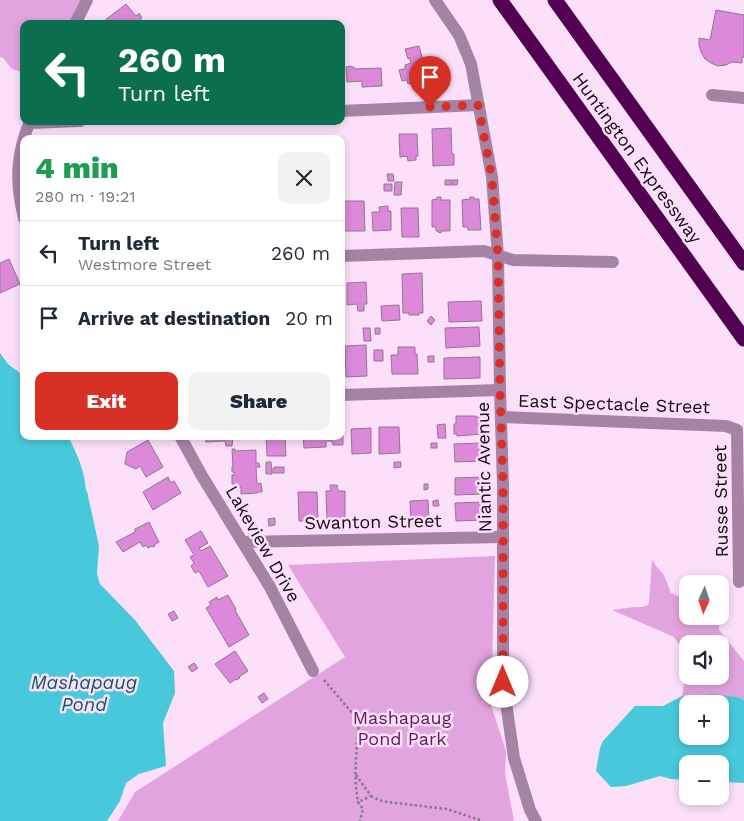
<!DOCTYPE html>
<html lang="en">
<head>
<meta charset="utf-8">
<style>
	body { margin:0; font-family:"Work Sans",sans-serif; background:#f2f2f3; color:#1f2937; height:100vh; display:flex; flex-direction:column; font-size:19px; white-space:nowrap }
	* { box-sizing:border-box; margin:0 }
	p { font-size:16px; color:#747a83 }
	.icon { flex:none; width:28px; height:28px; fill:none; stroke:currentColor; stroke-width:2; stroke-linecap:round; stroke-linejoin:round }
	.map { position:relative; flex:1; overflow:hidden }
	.side { position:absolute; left:20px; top:135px; width:325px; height:305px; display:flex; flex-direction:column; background:#fff; border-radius:10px; box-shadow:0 2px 8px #0003 }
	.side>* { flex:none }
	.guide { position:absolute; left:20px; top:20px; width:325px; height:105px; border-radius:10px; box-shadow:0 2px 8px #0003; background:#0b6e4f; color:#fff; overflow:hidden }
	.needle { width:32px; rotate:183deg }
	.controls { position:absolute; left:679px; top:575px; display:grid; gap:10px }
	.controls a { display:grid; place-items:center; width:50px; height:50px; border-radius:10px; background:#fff; box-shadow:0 2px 8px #0003; font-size:25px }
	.pin { position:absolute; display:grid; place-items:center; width:42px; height:42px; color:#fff; margin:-51px -21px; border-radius:50% 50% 50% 0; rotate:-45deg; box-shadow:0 0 5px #0007 }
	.pin .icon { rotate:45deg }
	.me { position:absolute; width:55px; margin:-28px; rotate:0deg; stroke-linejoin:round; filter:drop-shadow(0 0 4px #0008) }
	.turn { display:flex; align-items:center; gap:18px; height:105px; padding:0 15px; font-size:22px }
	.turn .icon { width:65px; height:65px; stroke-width:2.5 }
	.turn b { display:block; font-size:35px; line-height:42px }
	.round { display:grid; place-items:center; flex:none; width:52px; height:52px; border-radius:10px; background:#f2f2f3 }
	.overview { display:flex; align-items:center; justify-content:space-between; height:85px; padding:0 15px }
	h1 { font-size:30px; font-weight:800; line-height:38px; color:#1e9e55 }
	.primary-button { display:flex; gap:10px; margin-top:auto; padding:10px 15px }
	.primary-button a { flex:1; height:58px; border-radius:10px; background:#d93025; color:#fff; font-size:20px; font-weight:800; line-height:58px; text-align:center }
	.primary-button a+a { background:#f2f2f3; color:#1f2937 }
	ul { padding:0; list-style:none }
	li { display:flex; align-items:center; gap:15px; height:65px; padding:0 15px; border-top:1px solid #e0e1e3 }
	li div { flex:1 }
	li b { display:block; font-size:19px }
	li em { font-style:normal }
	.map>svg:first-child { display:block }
	.green { fill:#e2a4df }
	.water { fill:#48c9db; fill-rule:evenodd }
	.building { fill:#db89d8; stroke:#947492 }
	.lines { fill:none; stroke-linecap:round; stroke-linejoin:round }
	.path { stroke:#897688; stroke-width:2.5; stroke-dasharray:2.5 2.5; stroke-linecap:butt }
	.minor { stroke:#a683a5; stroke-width:12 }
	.tertiary { stroke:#a683a5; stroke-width:12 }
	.motorway { stroke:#520153; stroke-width:15 }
	.route { stroke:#d93025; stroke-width:9; stroke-dasharray:0 16.2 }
	.labels { text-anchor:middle; stroke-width:5; stroke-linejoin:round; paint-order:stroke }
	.street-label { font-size:18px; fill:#140914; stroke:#fce0fa }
	.park-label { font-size:18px; fill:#611861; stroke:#fce0fa }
	.water-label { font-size:19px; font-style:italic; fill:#0d5861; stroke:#fce0fa }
</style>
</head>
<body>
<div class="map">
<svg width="744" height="821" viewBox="0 0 744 821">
	<rect width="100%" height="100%" fill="#fce0fa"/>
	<path class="green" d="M0,0H84L71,24H24V73L12,69L3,58L0,57Z
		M495,556L491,705L506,751L505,773L514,821H118L135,792L345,657L288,565Z
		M652,559L656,566L664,575L671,593L687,600L688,616H720V600H722L719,630L744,661V700L738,697L706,696V695L682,696L687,664L688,676H720V644H688L687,657L674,637L612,610L634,607H642L648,605L649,602Z"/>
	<path class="water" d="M0,353L8,364L24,376V436H68C77,454 85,471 86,491H87L99,546L97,574L100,584L135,620L174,671L175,693L163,723L166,766L139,774L126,783L120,801L107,821H0Z
		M710,694L738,697L744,700V783L720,782V764H688L687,780L671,779L660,776L626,786L611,787L596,771L600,748L603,741L635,706H663L682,696L707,695V696ZM688,704H720V736H688Z"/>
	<path class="building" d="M126,4L136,16L139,13L142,18L136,24H100Z
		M716,10L744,15V57H742V63L732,62L726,65L718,66L711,63L705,59L701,52L699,45V38L710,40Z
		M419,46L428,79L408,84L407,80L402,81L399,70L405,69V65L411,63L410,58L408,59L405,49Z
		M351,66L352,67H354V69L381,68L382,86L362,87V81L347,82L346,67Z
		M451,128L452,154H454V165L433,166L432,129Z
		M399,134H417L418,156H416V160L408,161L407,156L400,157Z
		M387,174H393L394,181H388Z
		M445,180H451V185H445Z
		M452,180H458L457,185H452Z
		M395,182H402L401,195H394Z
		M384,184H392V191H384Z
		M437,197H441V200H450V231H441V233L438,232V231H436V227H432V200L437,199Z
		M470,197H474V199H479L481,230H468V227H463L462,200L470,199Z
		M343,201H364L365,231H344Z
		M388,206V211H391V230L373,231L372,212H380L379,207Z
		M401,208H418L419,237H402Z
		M9,259L20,284L0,293V263Z
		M422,273L423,313H419V315H409V313H403L402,274Z
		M366,282L367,304H364V311H358L357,304L347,305V283Z
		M481,301L482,321L449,322L448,302Z
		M399,305L400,320L382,321L381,306Z
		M431,316L435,320L431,325L427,321Z
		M479,327L480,346L446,348L445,328Z
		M363,328H370L371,341H364Z
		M375,328H380V334H375Z
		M366,345L367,376L346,377L345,346Z
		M398,347H415V354H417L418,374H392L391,355H398Z
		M374,350H383V361H374Z
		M428,356H434V362H428Z
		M480,357V378L444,379V358Z
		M456,416H476V417H482L483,434L457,436V434H454V424H456Z
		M445,424L446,438H438L437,425Z
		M379,427H399L400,453L379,454Z
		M341,428H343V445H333L332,441H326V447L304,448L303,436H341Z
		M371,428V453L352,454L351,429Z
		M205,436H233L232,446H226L225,441L206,442Z
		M266,436H285L286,456H267Z
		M148,440L163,467L146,477L140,466L136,469L125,464L127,452Z
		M431,443H437V448H431Z
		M482,443L483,461L455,462L454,444Z
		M232,449H235V451L256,450V463H259L260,467H256L257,484L261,483L262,492H257V493L241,494V487H234V484H232V475H234V472H232V467H233Z
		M266,462H271L272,474H266Z
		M394,462H401V467L394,468Z
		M275,467H284V473H273V468H275Z
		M168,477L171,483L174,481L181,493L153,510L143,492Z
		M483,477L484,494L455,495V478Z
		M424,484H428V489L424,490Z
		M330,485H337L338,491H345V520H327L326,491H331Z
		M298,492H317L318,520L299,521Z
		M428,500L429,522H428V526H412V522H411L410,501Z
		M438,500L439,506H433V501Z
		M484,502L485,520L456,521L455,503Z
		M275,518V525L269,526L268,519Z
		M149,522L159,542L154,545L155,546L153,547L152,546L148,548L146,545L143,547L140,542L123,552L116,542L135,532V529Z
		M201,531L208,543L199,548L201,551L210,546L228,576L208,587L199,571L195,573L191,566L194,563L190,557L194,555L185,540Z
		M228,595L236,609L235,610L249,635L229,647L206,608L211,605L209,602L217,597L218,600Z
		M174,611L178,618L172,621L168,614Z
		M235,651L248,671L239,677L240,678L236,680V679L230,683L215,664Z
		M194,663L198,668L192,672L188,667Z
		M264,693L268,699L262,703L258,697Z"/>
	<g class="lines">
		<path class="path" d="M324,680L359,721C357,748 353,775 358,802
			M356,775L371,796L358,802L363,809L360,821
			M371,796L379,800L387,802L447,809L483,821"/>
		<path class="minor" d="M75,24L87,0
			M712,95L744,98
			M341,111L479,105
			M29,123L80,121
			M24,218C15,182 16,155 30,121
			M341,256L484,251L513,260L613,262
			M341,395L500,390
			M501,417L726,426L737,430L739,582
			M180,436L202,476L270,587L313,671
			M244,542L503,537"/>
		<path class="tertiary" d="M435,0L459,35L471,64L492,177L498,256L500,390L503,485V682L514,758L530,810L536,821"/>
		<path class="motorway" d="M500,0L744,339
			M555,0L744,263"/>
	</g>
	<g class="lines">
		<path class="route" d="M430,107L478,105L492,178L498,256L500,390L503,485V682"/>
	</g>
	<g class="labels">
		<g class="street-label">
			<text transform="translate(637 158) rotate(54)" y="6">Huntington Expressway</text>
			<text transform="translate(614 404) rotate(2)" y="6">East Spectacle Street</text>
			<text transform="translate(484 467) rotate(-91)" y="6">Niantic Avenue</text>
			<text transform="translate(721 501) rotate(-91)" y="6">Russe Street</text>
			<text transform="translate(373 522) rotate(-1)" y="6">Swanton Street</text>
			<text transform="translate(263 544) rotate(60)" y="6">Lakeview Drive</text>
		</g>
		<g class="park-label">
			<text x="402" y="724">Mashapaug<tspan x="402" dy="21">Pond Park</tspan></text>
		</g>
		<g class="water-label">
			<text x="84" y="689">Mashapaug<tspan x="84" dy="22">Pond</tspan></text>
		</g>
	</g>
</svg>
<div class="controls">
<a><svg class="needle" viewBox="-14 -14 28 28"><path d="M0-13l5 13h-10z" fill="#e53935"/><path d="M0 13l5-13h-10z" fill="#747a83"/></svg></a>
<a><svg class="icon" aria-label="sound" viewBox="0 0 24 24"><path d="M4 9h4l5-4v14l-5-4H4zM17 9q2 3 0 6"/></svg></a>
<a>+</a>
<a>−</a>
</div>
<div class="pin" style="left:430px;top:107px;background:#d93025"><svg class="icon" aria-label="arrive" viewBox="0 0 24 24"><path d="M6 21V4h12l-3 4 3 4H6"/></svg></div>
<svg class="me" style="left:503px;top:682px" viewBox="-20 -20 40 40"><circle r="19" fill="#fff"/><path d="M0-13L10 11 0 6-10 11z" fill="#d93025"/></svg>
<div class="guide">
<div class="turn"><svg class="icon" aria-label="left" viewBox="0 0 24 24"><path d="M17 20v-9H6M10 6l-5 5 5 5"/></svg><div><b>260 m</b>Turn left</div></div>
</div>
<section class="side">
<div class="overview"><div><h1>4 min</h1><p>280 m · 19:21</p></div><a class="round"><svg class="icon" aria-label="close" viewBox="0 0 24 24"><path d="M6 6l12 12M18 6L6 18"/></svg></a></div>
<ul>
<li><svg class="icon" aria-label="left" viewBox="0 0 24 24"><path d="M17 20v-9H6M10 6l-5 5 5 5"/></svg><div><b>Turn left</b><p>Westmore Street</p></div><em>260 m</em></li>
<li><svg class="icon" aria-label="arrive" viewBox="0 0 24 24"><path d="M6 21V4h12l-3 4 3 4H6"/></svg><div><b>Arrive at destination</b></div><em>20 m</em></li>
</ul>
<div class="primary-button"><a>Exit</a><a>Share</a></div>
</section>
</div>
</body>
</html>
